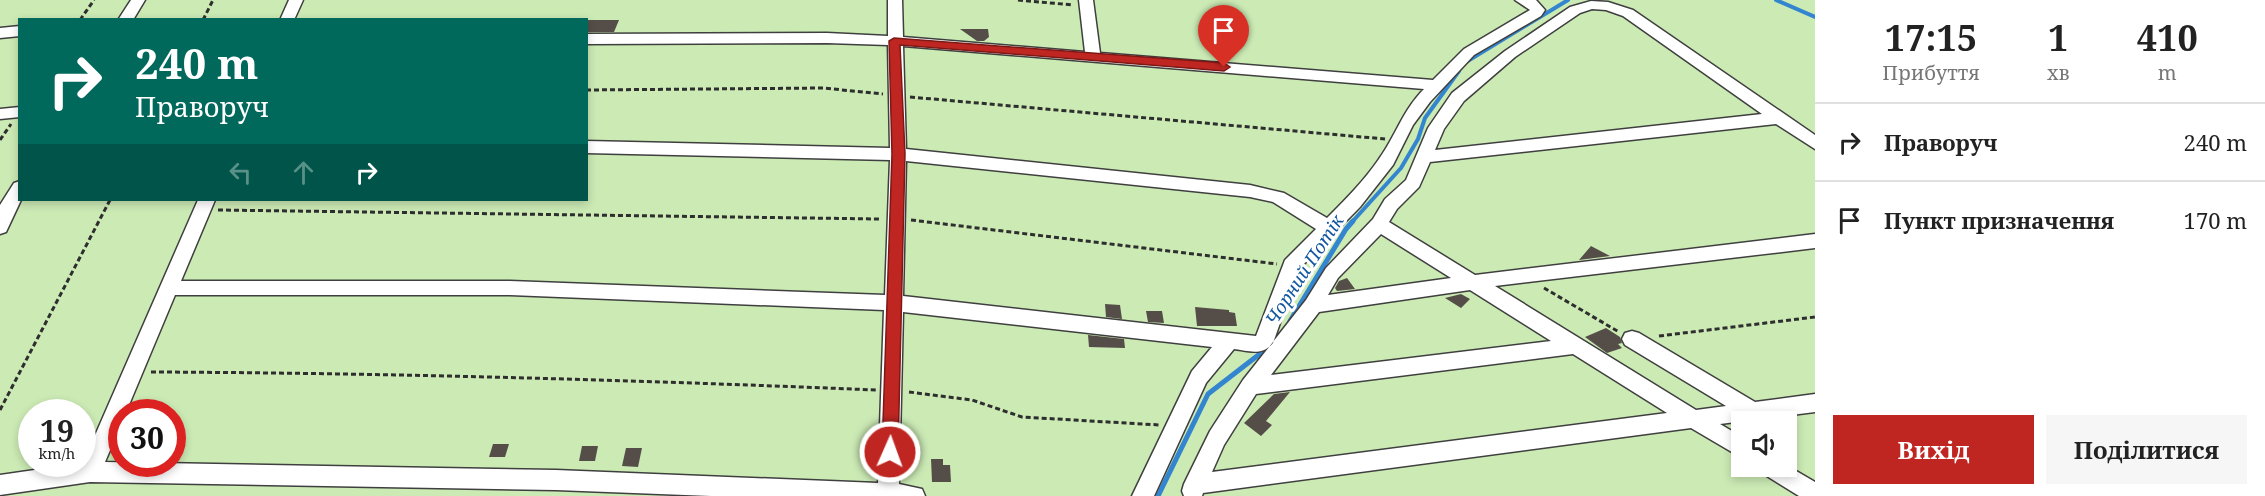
<!DOCTYPE html>
<html lang="uk">
<head>
<meta charset="utf-8">
<style>
	body { margin:0; font-family:"Noto Serif",serif; background:#f6f6f6; color:#222; height:100vh; display:flex; flex-direction:column; font-size:22px; white-space:nowrap }
	* { box-sizing:border-box; margin:0 }
	p { font-size:20px; color:#767676 }
	.icon { flex:none; width:33px; height:33px; fill:none; stroke:currentColor; stroke-width:2; stroke-linecap:round; stroke-linejoin:round }
	.map { position:relative; flex:1; overflow:hidden }
	.details { display:flex; flex-direction:column; background:#fff; width:450px }
	.details>* { flex:none }
	.hud { position:absolute; left:18px; top:18px; width:570px; height:183px; border-radius:0px; box-shadow:0 3px 9px #0003; background:#00695c; color:#fff; overflow:hidden }
	.controls { position:absolute; left:1731px; top:411px; display:grid; gap:12px }
	.controls a { display:grid; place-items:center; width:66px; height:66px; border-radius:0px; background:#fff; box-shadow:0 3px 9px #0003; font-size:30px }
	.speed { position:absolute; left:18px; top:399px; display:flex; gap:12px; font-size:30px; font-weight:700; text-align:center }
	.speed>* { display:grid; place-content:center; width:78px; height:78px; border-radius:50%; background:#fff; box-shadow:0 3px 9px #0003; line-height:1 }
	.speed small { font-size:15px; font-weight:400 }
	.speed .limit { border:9px solid #d22; background:#fff; color:#111 }
	.pin { position:absolute; display:grid; place-items:center; width:51px; height:51px; color:#fff; margin:-62px -26px; border-radius:50% 50% 50% 0; rotate:-45deg; box-shadow:0 0 6px #0007 }
	.pin .icon { rotate:45deg }
	.me { position:absolute; width:66px; margin:-33px; rotate:2deg; stroke-linejoin:round; filter:drop-shadow(0 0 4px #0008) }
	.turn { display:flex; align-items:center; gap:21px; height:126px; padding:0 18px; font-size:27px }
	.turn .icon { width:78px; height:78px; stroke-width:2.5 }
	.turn b { display:block; font-size:42px; line-height:51px }
	.lanes { display:flex; align-items:center; height:57px; padding:0 18px; background:#0003; justify-content:center; gap:30px; direction:ltr }
	.lanes .off { opacity:.35 }
	.eta { display:flex; justify-content:space-evenly; align-items:center; height:102px; text-align:center }
	.eta b { font-size:36px; font-weight:700; line-height:42px }
	.primary-button { display:flex; gap:12px; margin-top:auto; padding:12px 18px }
	.primary-button a { flex:1; height:69px; border-radius:0px; background:#bf2621; color:#fff; font-size:24px; font-weight:700; line-height:69px; text-align:center }
	.primary-button a+a { background:#f6f6f6; color:#222 }
	ul { padding:0; list-style:none }
	li { display:flex; align-items:center; gap:18px; height:78px; padding:0 18px; border-top:2px solid #e0e0e0 }
	li div { flex:1 }
	li b { display:block; font-size:22px }
	li em { font-style:normal }
	main { display:flex; flex:1; min-height:0 }
	.map>svg:first-child { display:block }
	.green { fill:#cbeab4; fill-rule:evenodd }
	.lines { fill:none; stroke-linecap:round; stroke-linejoin:round }
	.stream-far1 { stroke:#3385d0; stroke-width:4 }
	.stream { stroke:#3385d0; stroke-width:5 }
	.building { fill:#554e48 }
	.minor-casing { stroke:#3f3f3f; stroke-width:3 }
	.path { stroke:#2e2e2e; stroke-width:3; stroke-dasharray:5 3; stroke-linecap:butt }
	.minor { fill:#fff; fill-rule:evenodd }
	.route { fill:#bf2621; stroke:#7c1915; stroke-width:1.5 }
	.labels { text-anchor:middle; stroke-width:6; stroke-linejoin:round; paint-order:stroke }
	.water-label { font-size:18px; font-style:italic; fill:#1357a0; stroke:#fff }
</style>
</head>
<body>
<main>
<div class="map">
<svg width="1815" height="496" viewBox="0 0 1815 496">
	<rect width="100%" height="100%" fill="#fffdeb"/>
	<path class="green" d="M0,0H1815V496H0ZM20,20H586V200H20ZM32,412H82V464H32ZM122,412H172V464H122ZM1742,422H1786V466H1742Z"/>
	<g class="lines">
		<path class="stream-far1" d="M1776,0L1815,17
			M1466,62L1568,0
			M1352,222L1401,168L1418,139L1425,118L1459,71"/>
		<path class="stream" d="M1290,321L1346,229L1353,221
			M1158,496L1208,394L1270,346"/>
	</g>
	<path class="building" d="M586,20H619L614,32H586Z
		M960,29H988L989,37L984,41H977Z
		M1591,246L1610,256L1579,260Z
		M1347,278L1355,289L1337,291L1335,288L1339,281Z
		M1461,294L1470,299L1461,308L1445,298Z
		M1105,304L1120,305L1122,319L1106,317Z
		M1195,307L1229,310V312L1235,313L1237,326H1197Z
		M1146,311H1162L1164,323L1148,322Z
		M1606,328L1620,337L1622,343L1618,344L1622,348L1607,353L1585,337Z
		M1088,335L1124,339L1125,348L1089,347Z
		M1290,392L1266,421L1272,425L1261,436L1244,423L1274,394Z
		M493,444H509L505,457H489Z
		M582,446H598L595,461H579Z
		M626,448H642L638,467L622,466Z
		M931,459H943V465H950L951,482H932Z"/>
	<g class="lines">
		<defs>
			<path id="minor" d="M131,0H145L133,20H118Z
				M289,0H303L294,20H280Z
				M888,0H902L903,37L1085,52L1079,0H1093L1100,53L1433,80L1464,49L1530,10L1515,0H1536L1545,10L1541,16L1474,55L1430,102L1413,125L1393,165L1360,207L1299,269L1273,343C1262,356 1249,351 1234,349L1206,383L1154,496H1132L1192,371L1212,347L903,312L899,484L922,489L925,496H711L556,490L90,482L0,495V475L83,463L198,200H215L181,281H510L885,295L890,160L586,153V141L890,148L888,45L827,43L586,44V34L827,33L888,36ZM903,46L1424,89C1403,110 1395,137 1379,159C1364,181 1345,200 1327,218L1284,193L1250,185L906,149ZM906,161L1250,197L1273,202L1316,229L1285,260L1256,336L903,296ZM175,295H510L884,310L878,483L556,470L105,462L122,422V412H126Z
				M1591,1L1608,2L1633,10L1815,135V149L1776,124L1430,162L1419,187L1397,209L1389,222L1475,275L1815,234V248L1495,286L1696,410L1726,406L1625,345L1622,339L1625,333L1632,331L1639,333L1755,402L1815,394V412L1720,424L1742,437V458L1691,428L1203,493L1202,496H1184L1182,491L1184,484L1210,431L1243,380L1306,300L1326,268L1373,219L1385,199L1406,180L1428,128L1452,93L1505,51L1570,7ZM1592,9L1606,10L1623,16L1762,114L1435,150L1444,129L1464,101L1515,57L1580,13ZM1381,234L1451,278L1328,295L1338,278ZM1470,290L1551,341L1271,375L1319,312ZM1573,354L1667,413L1212,472L1224,445L1256,394Z
				M20,26V36L0,38V28Z
				M20,107V117L0,119V109Z
				M20,181L21,200L6,232L0,234V205L14,183Z
				M1786,465L1815,482V496H1799L1762,473L1760,466H1786Z"/>
		</defs>
		<use href="#minor" class="minor-casing"/>
		<path class="path" d="M1018,0L1073,5
			M80,20L94,0
			M203,20L213,0
			M586,90L823,88L883,94
			M910,97L1385,139
			M0,140L11,124
			M218,210L880,219
			M911,220L1277,264
			M1544,288L1619,332
			M1659,336L1815,317
			M151,372C393,373 634,380 876,390
			M909,392L972,400L1022,417L1160,425
			M0,410L110,200"/>
		<use href="#minor" class="minor"/>
	</g>
	<path class="route" d="M894,38L1224,63L1230,67L1224,71L900,45L905,154L898,452L896,457L890,459L885,457L882,452L892,154L889,41Z"/>
	<g class="labels">
		<g class="water-label">
			<text transform="translate(1305 270) rotate(-57)" y="6">Чорний Потік</text>
		</g>
	</g>
</svg>
<div class="controls">
<a><svg class="icon" aria-label="sound" viewBox="0 0 24 24"><path d="M4 9h4l5-4v14l-5-4H4zM17 9q2 3 0 6"/></svg></a>
</div>
<div class="speed"><div>19<small>km/h</small></div><div class="limit">30</div></div>
<div class="pin" style="left:1224px;top:67px;background:#d93025"><svg class="icon" aria-label="arrive" viewBox="0 0 24 24"><path d="M6 21V4h12l-3 4 3 4H6"/></svg></div>
<svg class="me" style="left:890px;top:452px" viewBox="-20 -20 40 40"><circle r="17" fill="#bf2621" stroke="#fff" stroke-width="3"/><path d="M0-11L8 9 0 5-8 9z" fill="#fff"/></svg>
<div class="hud">
<div class="turn"><svg class="icon" aria-label="right" viewBox="0 0 24 24"><path d="M7 20v-9h11M14 6l5 5-5 5"/></svg><div><b>240 m</b>Праворуч</div></div>
<div class="lanes"><svg class="icon off" aria-label="left" viewBox="0 0 24 24"><path d="M17 20v-9H6M10 6l-5 5 5 5"/></svg><svg class="icon off" aria-label="ahead" viewBox="0 0 24 24"><path d="M12 20V5M6 11l6-6 6 6"/></svg><svg class="icon" aria-label="right" viewBox="0 0 24 24"><path d="M7 20v-9h11M14 6l5 5-5 5"/></svg></div>
</div>
</div>
<section class="details">
<div class="eta">
<div><b>17:15</b><p>Прибуття</p></div>
<div><b>1</b><p>хв</p></div>
<div><b>410</b><p>m</p></div>
</div>
<ul>
<li><svg class="icon" aria-label="right" viewBox="0 0 24 24"><path d="M7 20v-9h11M14 6l5 5-5 5"/></svg><div><b>Праворуч</b></div><em>240 m</em></li>
<li><svg class="icon" aria-label="arrive" viewBox="0 0 24 24"><path d="M6 21V4h12l-3 4 3 4H6"/></svg><div><b>Пункт призначення</b></div><em>170 m</em></li>
</ul>
<div class="primary-button"><a>Вихід</a><a>Поділитися</a></div>
</section>
</main>
</body>
</html>
